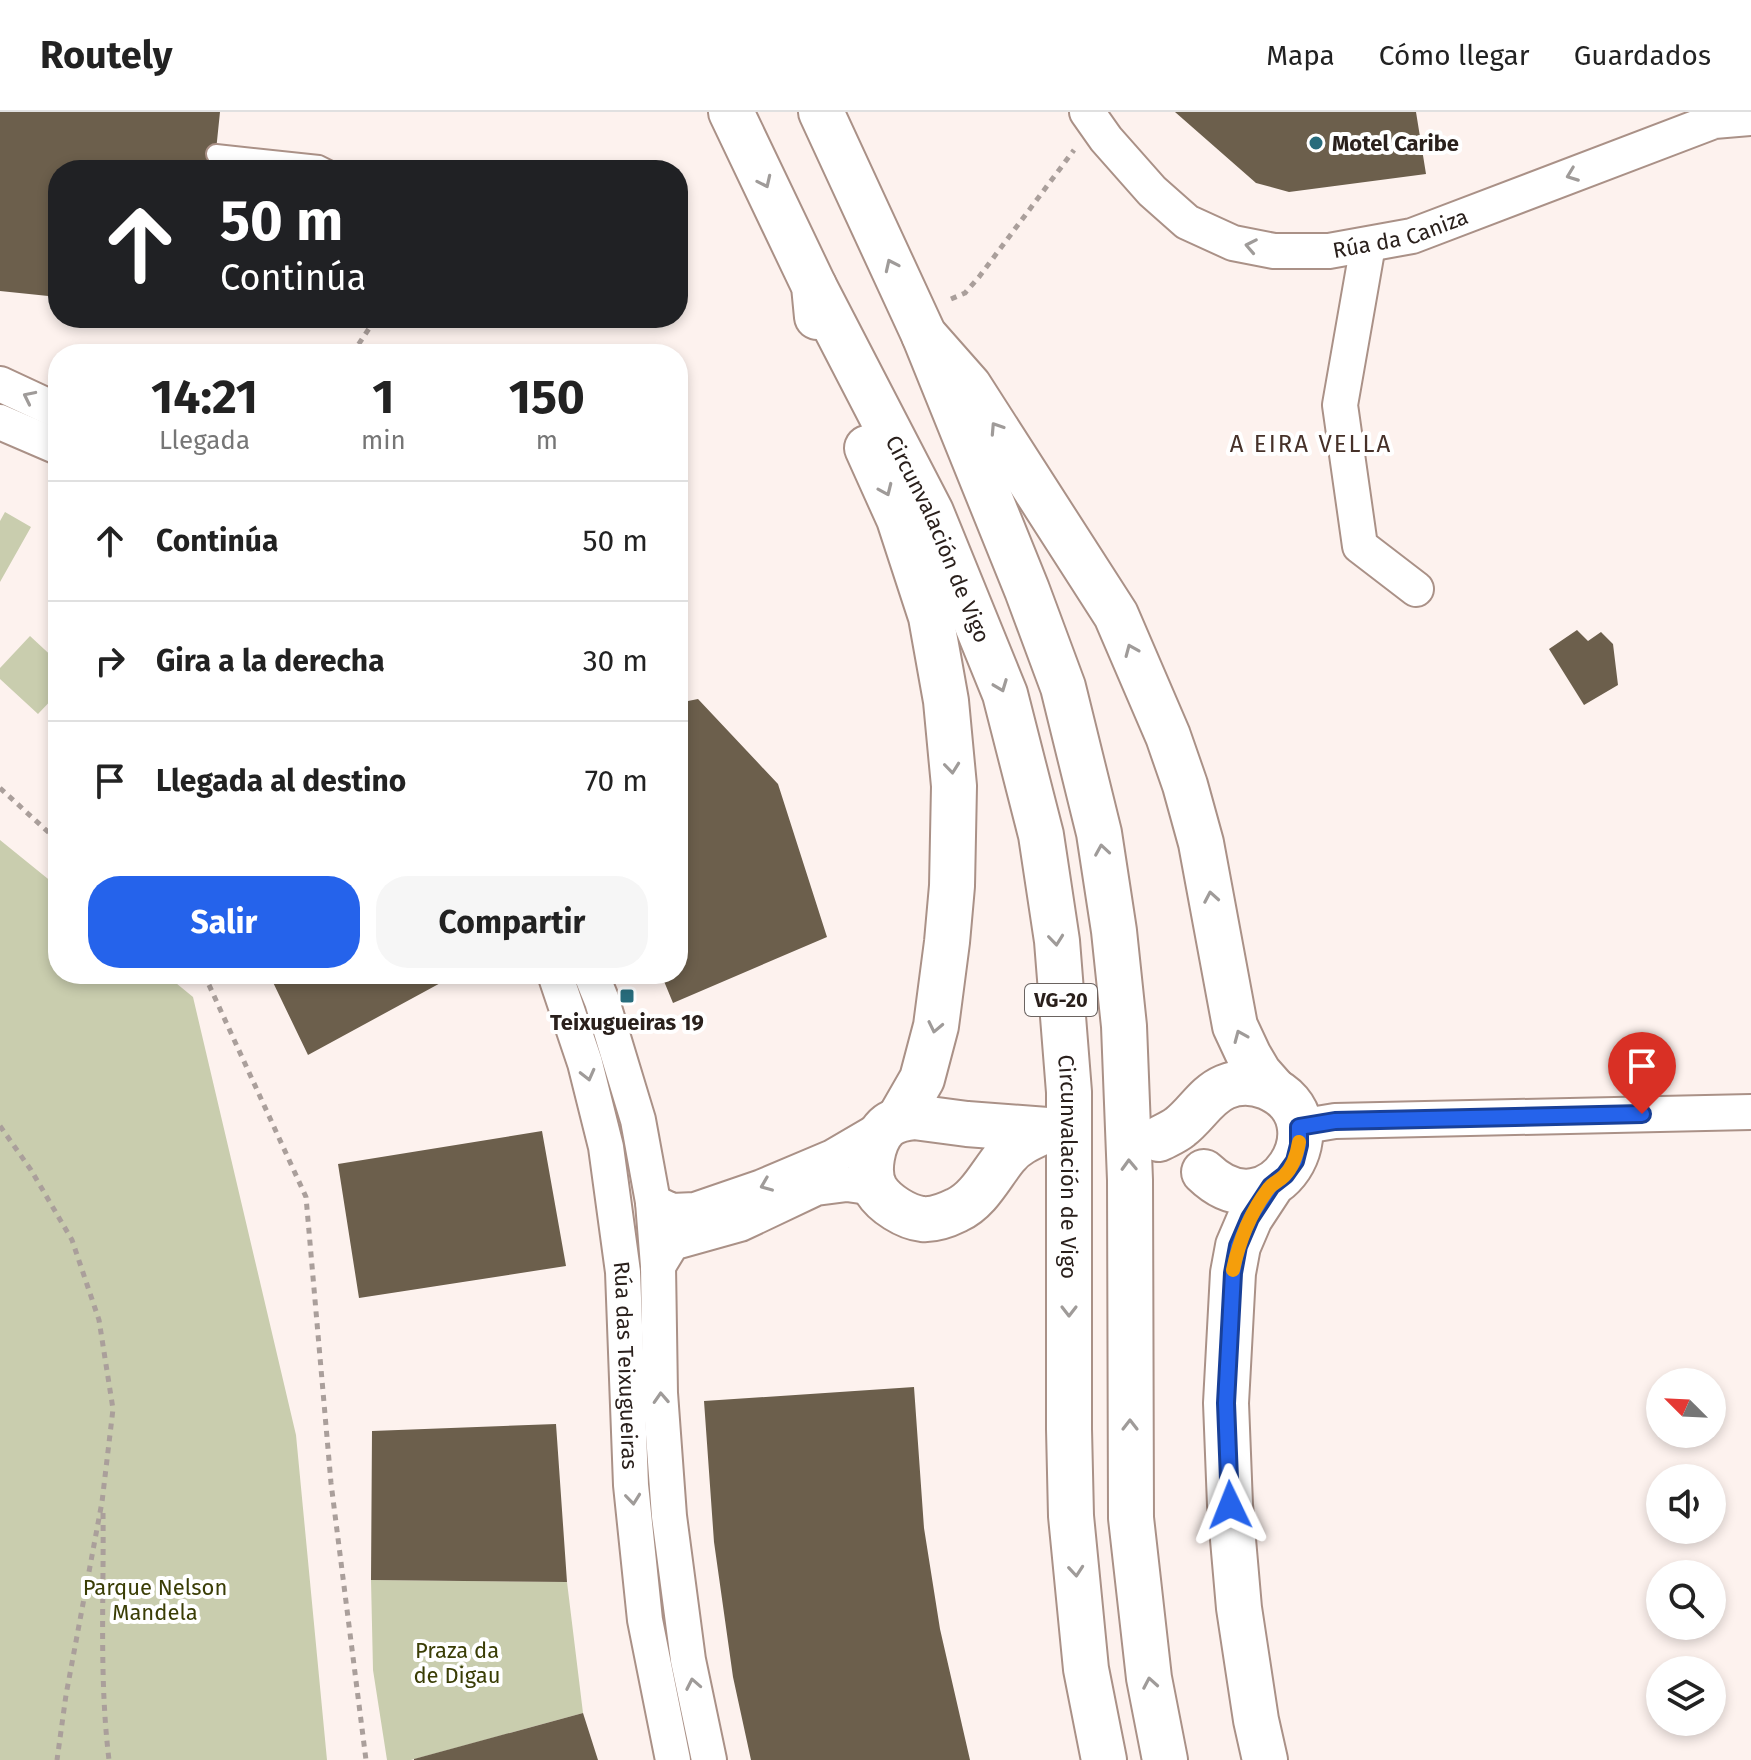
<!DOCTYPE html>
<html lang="es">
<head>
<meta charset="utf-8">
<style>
	body { margin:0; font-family:"Fira Sans",sans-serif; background:#f6f6f6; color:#222; height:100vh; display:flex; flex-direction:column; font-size:30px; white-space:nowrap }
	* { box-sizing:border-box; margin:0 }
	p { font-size:26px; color:#767676 }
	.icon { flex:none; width:44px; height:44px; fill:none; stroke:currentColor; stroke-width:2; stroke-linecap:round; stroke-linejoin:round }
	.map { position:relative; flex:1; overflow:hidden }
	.details { position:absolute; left:48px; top:232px; width:640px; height:640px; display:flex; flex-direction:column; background:#fff; border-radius:32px; box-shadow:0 4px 12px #0003 }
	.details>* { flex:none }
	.hud { position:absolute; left:48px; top:48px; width:640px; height:168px; border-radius:32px; box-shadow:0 4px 12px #0003; background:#202124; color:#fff; overflow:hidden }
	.needle { width:52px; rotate:294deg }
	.tools { position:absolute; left:1646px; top:1256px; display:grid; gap:16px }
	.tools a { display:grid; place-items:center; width:80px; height:80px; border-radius:50%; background:#fff; box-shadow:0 4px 12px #0003; font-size:40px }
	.pin { position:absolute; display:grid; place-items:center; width:68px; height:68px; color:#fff; margin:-82px -34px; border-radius:50% 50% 50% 0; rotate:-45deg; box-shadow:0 0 8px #0007 }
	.pin .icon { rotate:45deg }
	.me { position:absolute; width:88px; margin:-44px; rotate:358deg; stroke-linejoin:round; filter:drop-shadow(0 0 6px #0008) }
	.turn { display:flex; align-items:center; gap:28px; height:168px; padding:0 40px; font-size:36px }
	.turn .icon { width:104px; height:104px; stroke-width:2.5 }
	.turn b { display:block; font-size:56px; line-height:68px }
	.eta { display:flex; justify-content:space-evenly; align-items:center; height:136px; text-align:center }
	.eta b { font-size:48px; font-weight:700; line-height:56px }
	.primary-button { display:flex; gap:16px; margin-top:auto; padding:16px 40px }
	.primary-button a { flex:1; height:92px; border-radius:32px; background:#2563eb; color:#fff; font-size:32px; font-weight:700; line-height:92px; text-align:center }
	.primary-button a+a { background:#f6f6f6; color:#222 }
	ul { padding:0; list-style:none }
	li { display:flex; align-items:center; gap:24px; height:120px; padding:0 40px; border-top:2px solid #e0e0e0 }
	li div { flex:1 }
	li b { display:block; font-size:30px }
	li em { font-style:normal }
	header { display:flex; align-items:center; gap:48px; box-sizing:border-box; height:112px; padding:0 40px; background:#fff; border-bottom:2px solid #e0e0e0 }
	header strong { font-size:38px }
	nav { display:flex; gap:44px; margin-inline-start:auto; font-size:28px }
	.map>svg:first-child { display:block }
	.green { fill:#c9cdae }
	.building { fill:#6c5f4c }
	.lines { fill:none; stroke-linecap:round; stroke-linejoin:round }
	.secondary-tunnel { stroke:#d3c8c4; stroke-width:44; stroke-dasharray:44 22; stroke-linecap:butt }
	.lane-casing { stroke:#aa9187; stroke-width:22 }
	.street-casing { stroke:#aa9187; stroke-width:38 }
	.secondary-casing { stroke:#aa9187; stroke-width:48 }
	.highway-casing { stroke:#aa9187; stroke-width:48 }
	.path { stroke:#aa9f9b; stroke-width:5; stroke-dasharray:6 6; stroke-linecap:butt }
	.lane { stroke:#fff; stroke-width:18 }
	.street { stroke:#fff; stroke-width:34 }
	.secondary { stroke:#fff; stroke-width:44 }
	.highway { stroke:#fff; stroke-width:44 }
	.oneway { stroke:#9f9b99 }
	.route-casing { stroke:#184099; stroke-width:20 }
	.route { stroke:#2563eb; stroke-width:14 }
	.slow { stroke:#f59e0b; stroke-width:14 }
	.poi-dot { fill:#276c7c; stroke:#fff; stroke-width:3 }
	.labels { text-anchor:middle; stroke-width:8; stroke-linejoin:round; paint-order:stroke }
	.shield { fill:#fff; stroke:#6a6360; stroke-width:2 }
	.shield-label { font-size:20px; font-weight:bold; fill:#2a201c }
	.poi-label { font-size:22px; font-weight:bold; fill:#2a201c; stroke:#fff; text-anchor:start }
	.street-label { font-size:22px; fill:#2a201c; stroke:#fff }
	.park-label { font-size:22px; fill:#3a3d05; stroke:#fff }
	.neighbourhood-label { font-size:24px; letter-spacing:2px; fill:#463129; stroke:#fff }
</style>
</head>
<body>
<header>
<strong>Routely</strong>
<nav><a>Mapa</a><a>Cómo llegar</a><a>Guardados</a></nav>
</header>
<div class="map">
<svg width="1751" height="1648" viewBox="0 0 1751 1648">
	<rect width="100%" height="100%" fill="#fdf2ee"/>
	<path class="green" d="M5,400L31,415L0,470V409Z
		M30,524L58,550V581L38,602L0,567V556Z
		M0,728L58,775V862H165L193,885L296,1323L327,1648H0Z
		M371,1468L567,1470L583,1601L411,1648H387L373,1558Z"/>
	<path class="building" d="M0,0H220L214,58H58V185L0,179Z
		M1175,0H1416L1426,62L1289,80L1256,71Z
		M1577,518L1588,529L1601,520L1613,532L1618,573L1584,593L1549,537Z
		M698,587L778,672L827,825L673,891L661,862H678V591Z
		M269,862H457L308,943Z
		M542,1019L566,1154L359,1186L338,1052Z
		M914,1275L924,1416L940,1517L970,1648H751L733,1565L714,1430L704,1289Z
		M556,1312L567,1470L371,1468L372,1319Z
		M583,1601L598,1648H414V1647Z"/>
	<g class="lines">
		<path class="secondary-tunnel" d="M1047,1018L1159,1027"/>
		<defs>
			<path id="lane" d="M216,42L319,53L329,58"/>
			<g id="street">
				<path id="s1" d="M1087,0L1106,27L1152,79L1187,110L1233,131L1274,139H1329L1412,124L1714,9L1751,6"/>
				<path d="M1368,133L1340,293L1360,434L1416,477"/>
				<path d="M0,272L58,299"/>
				<path d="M0,310L58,335"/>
				<path id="s2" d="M555,862L585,951L606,1035L623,1160L631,1373L645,1508L673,1648"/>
				<path d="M591,862L602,889L638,1008L653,1090L658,1154L660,1281L669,1404L688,1548L709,1648"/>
				<path d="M1299,1015L1335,1009L1751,1000"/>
				<path d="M653,1090L672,1099L695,1098L762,1075L833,1045L886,1014"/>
				<path d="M658,1154L672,1131L740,1112L816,1076L847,1072L875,1076"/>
			</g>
			<path id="secondary" d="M914,1005L967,1012L1047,1018C1032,1025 1016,1031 1006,1044C991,1062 979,1088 957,1098C947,1103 933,1108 922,1107C906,1105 885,1092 876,1078C866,1061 872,1029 886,1015C894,1008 904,1006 914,1005Z
				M1159,1027C1166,1023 1174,1020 1180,1015C1196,1003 1206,983 1225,975C1239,969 1254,970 1267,975C1344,1007 1272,1126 1204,1060
				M1265,1648L1256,1608L1239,1496L1230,1393L1226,1291L1233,1161L1238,1134L1250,1106L1271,1074"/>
			<g id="highway">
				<path d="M731,0L814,174L817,205"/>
				<path d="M821,0L924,223L969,274L1116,503L1168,624L1185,673L1201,731L1235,914L1249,944L1259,961L1274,978"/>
				<path id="s3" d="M814,174L931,400L1005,582L1041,723L1057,829L1069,980V1317L1071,1404L1086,1557L1104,1648"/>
				<path d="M924,223L1027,478L1063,575L1099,721L1114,819L1124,914L1130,1068L1131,1406L1149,1566L1165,1648"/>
				<path d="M867,336L899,407L931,505L946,589L954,674L952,774L947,830L936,914L922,967L899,1007"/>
			</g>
		</defs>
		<use href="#lane" class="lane-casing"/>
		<use href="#street" class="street-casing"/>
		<use href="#secondary" class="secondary-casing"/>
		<use href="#highway" class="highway-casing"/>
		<path class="path" d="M951,187L965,181L979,165L1074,38
			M352,242L376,206
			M0,676L58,729
			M204,862L306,1085L331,1371L366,1648
			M0,1014L31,1058L72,1128L99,1208L113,1297L102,1390L66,1583L57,1648
			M103,1401C104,1484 99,1566 109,1648"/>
		<use href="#lane" class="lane"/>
		<use href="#street" class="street"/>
		<use href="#secondary" class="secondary"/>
		<use href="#highway" class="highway"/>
	</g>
	<defs><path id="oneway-chevron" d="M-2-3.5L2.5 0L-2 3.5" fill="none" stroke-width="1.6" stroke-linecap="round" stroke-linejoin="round" transform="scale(2)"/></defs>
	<g class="oneway">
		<use href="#oneway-chevron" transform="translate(1572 63) rotate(159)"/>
		<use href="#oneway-chevron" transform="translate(765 70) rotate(65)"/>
		<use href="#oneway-chevron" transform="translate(1251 134) rotate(-169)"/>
		<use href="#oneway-chevron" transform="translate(891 153) rotate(-115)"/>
		<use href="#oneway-chevron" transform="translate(29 285) rotate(-154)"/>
		<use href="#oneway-chevron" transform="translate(996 316) rotate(-123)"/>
		<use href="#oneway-chevron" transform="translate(886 378) rotate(66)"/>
		<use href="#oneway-chevron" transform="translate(1131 538) rotate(-113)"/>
		<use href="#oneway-chevron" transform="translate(1001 574) rotate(69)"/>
		<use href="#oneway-chevron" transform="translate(952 656) rotate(84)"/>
		<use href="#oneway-chevron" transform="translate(1102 738) rotate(-99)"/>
		<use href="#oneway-chevron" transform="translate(1211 785) rotate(-100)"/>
		<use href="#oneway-chevron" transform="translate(1056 828) rotate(84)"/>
		<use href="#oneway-chevron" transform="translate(935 915) rotate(102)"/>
		<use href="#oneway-chevron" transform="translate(1240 924) rotate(-113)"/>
		<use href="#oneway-chevron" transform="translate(588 963) rotate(76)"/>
		<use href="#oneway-chevron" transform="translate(1129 1053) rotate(-92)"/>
		<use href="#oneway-chevron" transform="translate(766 1073) rotate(158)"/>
		<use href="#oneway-chevron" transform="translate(1069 1199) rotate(90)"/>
		<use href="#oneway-chevron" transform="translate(661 1286) rotate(-93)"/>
		<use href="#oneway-chevron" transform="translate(1130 1313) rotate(-90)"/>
		<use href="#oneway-chevron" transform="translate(633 1387) rotate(84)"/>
		<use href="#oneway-chevron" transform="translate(1076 1459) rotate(85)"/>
		<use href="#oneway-chevron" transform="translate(1150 1571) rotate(-100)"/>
		<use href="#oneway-chevron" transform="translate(693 1572) rotate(-101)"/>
	</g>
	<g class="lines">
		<defs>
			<path id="route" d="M1230,1393L1226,1291L1233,1161L1238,1134L1250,1106L1271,1074L1285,1063L1295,1049L1299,1033V1015L1335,1009L1642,1002"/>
		</defs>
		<use href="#route" class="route-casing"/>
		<use href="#route" class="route"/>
		<path class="slow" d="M1233,1158C1239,1129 1250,1101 1269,1076C1273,1071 1279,1069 1284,1064C1293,1055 1297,1043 1299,1030"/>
	</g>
	<g class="poi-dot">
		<circle cx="1316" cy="31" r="8"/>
		<rect x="619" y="876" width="16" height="16" rx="4"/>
	</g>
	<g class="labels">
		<rect class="shield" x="1025" y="872" width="72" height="32" rx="6"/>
		<g class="shield-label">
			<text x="1061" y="895">VG-20</text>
		</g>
		<g class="poi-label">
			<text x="1332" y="39">Motel Caribe</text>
			<text x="627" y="918" text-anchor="middle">Teixugueiras 19</text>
		</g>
		<g class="street-label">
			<text dy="8" stroke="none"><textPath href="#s1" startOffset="370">Rúa da Caniza</textPath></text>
			<text dy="8" stroke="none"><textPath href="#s3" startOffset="282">Circunvalación de Vigo</textPath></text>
			<text dy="8" stroke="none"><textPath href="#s3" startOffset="930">Circunvalación de Vigo</textPath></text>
			<text dy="8" stroke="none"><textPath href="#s2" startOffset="400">Rúa das Teixugueiras</textPath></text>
		</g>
		<g class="park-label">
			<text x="155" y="1483">Parque Nelson<tspan x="155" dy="25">Mandela</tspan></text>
			<text x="457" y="1546">Praza da<tspan x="457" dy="25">de Digau</tspan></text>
		</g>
		<g class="neighbourhood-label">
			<text x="1311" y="340">A EIRA VELLA</text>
		</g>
	</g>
</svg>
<div class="tools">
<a><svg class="needle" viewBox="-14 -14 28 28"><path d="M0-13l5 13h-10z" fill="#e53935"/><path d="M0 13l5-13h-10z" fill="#767676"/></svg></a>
<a><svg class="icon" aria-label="sound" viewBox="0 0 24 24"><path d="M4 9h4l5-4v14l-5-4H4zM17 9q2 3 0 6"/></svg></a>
<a><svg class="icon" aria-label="search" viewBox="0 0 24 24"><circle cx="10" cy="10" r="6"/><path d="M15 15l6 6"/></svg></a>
<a><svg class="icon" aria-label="layers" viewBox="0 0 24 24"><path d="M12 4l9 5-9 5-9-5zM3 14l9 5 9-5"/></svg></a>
</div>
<div class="pin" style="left:1642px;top:1002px;background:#d93025"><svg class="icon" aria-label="arrive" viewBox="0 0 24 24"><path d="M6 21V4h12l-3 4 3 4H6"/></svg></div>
<svg class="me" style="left:1230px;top:1393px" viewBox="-20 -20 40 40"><path d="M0-17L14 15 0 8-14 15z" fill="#2563eb" stroke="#fff" stroke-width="4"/></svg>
<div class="hud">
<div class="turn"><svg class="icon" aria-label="ahead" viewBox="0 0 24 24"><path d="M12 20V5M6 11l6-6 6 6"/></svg><div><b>50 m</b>Continúa</div></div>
</div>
<section class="details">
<div class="eta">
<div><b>14:21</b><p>Llegada</p></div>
<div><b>1</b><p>min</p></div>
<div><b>150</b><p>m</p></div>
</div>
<ul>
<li><svg class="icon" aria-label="ahead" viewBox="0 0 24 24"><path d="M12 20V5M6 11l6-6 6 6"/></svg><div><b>Continúa</b></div><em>50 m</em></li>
<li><svg class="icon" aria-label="right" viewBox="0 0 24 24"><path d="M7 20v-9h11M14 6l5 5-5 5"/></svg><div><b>Gira a la derecha</b></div><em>30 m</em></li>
<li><svg class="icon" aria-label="arrive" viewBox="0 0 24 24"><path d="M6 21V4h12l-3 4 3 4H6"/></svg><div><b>Llegada al destino</b></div><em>70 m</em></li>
</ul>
<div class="primary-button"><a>Salir</a><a>Compartir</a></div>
</section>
</div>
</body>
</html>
